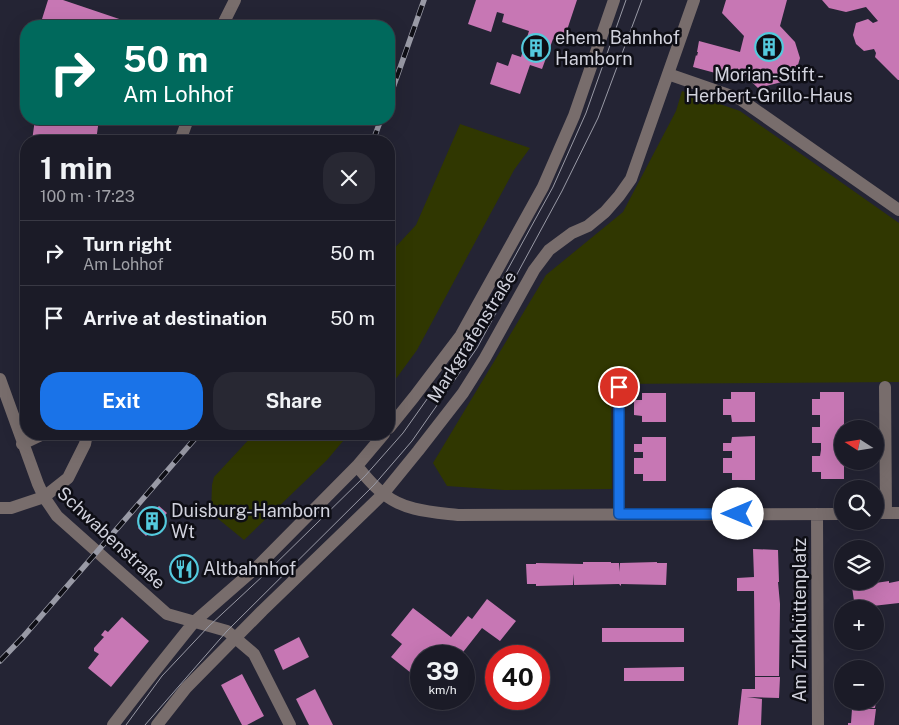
<!DOCTYPE html>
<html lang="en">
<head>
<meta charset="utf-8">
<style>
	body { margin:0; font-family:"Public Sans",sans-serif; background:#282833; color:#f1f3f6; height:100vh; display:flex; flex-direction:column; font-size:19px; white-space:nowrap }
	* { box-sizing:border-box; margin:0 }
	p { font-size:16px; color:#a0a1a7 }
	.icon { flex:none; width:28px; height:28px; fill:none; stroke:currentColor; stroke-width:2; stroke-linecap:round; stroke-linejoin:round }
	.map { position:relative; flex:1; overflow:hidden }
	.details { position:absolute; left:20px; top:135px; width:375px; height:305px; display:flex; flex-direction:column; background:#1b1b27; border-radius:20px; box-shadow:0 5px 20px #0002,0 0 0 1px #393944 }
	.details>* { flex:none }
	.hud { position:absolute; left:20px; top:20px; width:375px; height:105px; border-radius:20px; box-shadow:0 5px 20px #0002,0 0 0 1px #393944; background:#00695c; color:#fff; overflow:hidden }
	.needle { width:32px; rotate:282deg }
	.tools { position:absolute; left:834px; top:420px; display:grid; gap:10px }
	.tools a { display:grid; place-items:center; width:50px; height:50px; border-radius:50%; background:#1b1b27; box-shadow:0 5px 20px #0002,0 0 0 1px #393944; font-size:25px }
	.speed { position:absolute; left:410px; top:645px; display:flex; gap:10px; font-size:25px; font-weight:700; text-align:center }
	.speed>* { display:grid; place-content:center; width:65px; height:65px; border-radius:50%; background:#1b1b27; box-shadow:0 5px 20px #0002,0 0 0 1px #393944; line-height:1 }
	.speed small { font-size:12px; font-weight:400 }
	.speed .limit { border:8px solid #d22; background:#fff; color:#111 }
	.pin { position:absolute; display:grid; place-items:center; width:42px; height:42px; color:#fff; margin:-21px; border:2px solid #fff; border-radius:50%; box-shadow:0 1px 5px #0007 }
	.me { position:absolute; width:55px; margin:-28px; rotate:270deg; stroke-linejoin:round; filter:drop-shadow(0 0 4px #0008) }
	.turn { display:flex; align-items:center; gap:18px; height:105px; padding:0 20px; font-size:22px }
	.turn .icon { width:65px; height:65px; stroke-width:2.5 }
	.turn b { display:block; font-size:35px; line-height:42px }
	.round { display:grid; place-items:center; flex:none; width:52px; height:52px; border-radius:20px; background:#282833 }
	.head { display:flex; align-items:center; justify-content:space-between; height:85px; padding:0 20px }
	h1 { font-size:30px; font-weight:700; line-height:38px }
	.cta { display:flex; gap:10px; margin-top:auto; padding:10px 20px }
	.cta a { flex:1; height:58px; border-radius:20px; background:#1a73e8; color:#fff; font-size:20px; font-weight:700; line-height:58px; text-align:center }
	.cta a+a { background:#282833; color:#f1f3f6 }
	ul { padding:0; list-style:none }
	li { display:flex; align-items:center; gap:15px; height:65px; padding:0 20px; border-top:1px solid #393944 }
	li div { flex:1 }
	li b { display:block; font-size:19px }
	li em { font-style:normal }
	.map>svg:first-child { display:block }
	.green { fill:#303701 }
	.building { fill:#c777b4 }
	.lines { fill:none; stroke-linecap:round; stroke-linejoin:round }
	.minor { stroke:#786d6c; stroke-width:12 }
	.tram { stroke:#999aa6; stroke-width:1 }
	.rail-casing { stroke:#999aa6; stroke-width:5.5 }
	.rail { stroke:#0e0e15; stroke-width:4; stroke-dasharray:11; stroke-linecap:butt }
	.route-casing { stroke:#114b97; stroke-width:12 }
	.route { stroke:#1a73e8; stroke-width:9 }
	.labels { text-anchor:middle; stroke-width:5; stroke-linejoin:round; paint-order:stroke }
	.poi-label { font-size:18px; fill:#d1d2dd; stroke:#0e0e15; text-anchor:start }
	.street-label { font-size:18px; fill:#d1d2dd; stroke:#0e0e15 }
</style>
</head>
<body>
<div class="map">
<svg width="899" height="725" viewBox="0 0 899 725">
	<rect width="100%" height="100%" fill="#242434"/>
	<path class="green" d="M682,91L740,111L899,223V382L611,384L612,489L504,490L447,486L433,463L546,275L623,212L676,111Z
		M460,124L530,148L514,170L417,350L398,376L389,387V254L416,225Z
		M254,434H349L327,460L244,540L211,513L212,485L214,477Z"/>
	<path class="building" d="M48,0H63L140,26H50L51,23L42,19Z
		M476,0H577L563,42L553,39L542,69L530,65L520,94L490,84L497,62L508,66L512,54L521,57L529,31L502,22L504,14L497,12L491,32L468,24Z
		M726,0H787L780,26L795,42L800,58L794,79L758,88L737,68L734,78L693,67L696,55L697,56L698,52H697L699,41L740,52L744,36L722,13Z
		M822,0H899V80H898L875,57L876,53L874,49L864,51L856,44L853,35L856,23L868,19L873,23L878,21L866,7L846,12L829,8Z
		M35,119H99L96,141H32Z
		M731,392H755V422H732L731,415H723V399H731Z
		M820,392H844V429H842V461H844V479H821V472H812V456H820L821,450V443H812V427H820V415H812V399H820Z
		M642,393H666V422H642V416L634,415V400H642Z
		M755,436V480H732V473H723V458H732V451H723V443H731L732,437Z
		M642,437H666V481H643V474H634V458H643V452H634V444H642Z
		M159,506L167,513L146,536L138,528Z
		M753,549L778,550L779,582H778L780,604L779,676H755L754,591H737V578L754,577Z
		M179,556L198,572L188,583L169,567Z
		M583,562H611V563H619L620,572V563L657,562V563H667L666,585L621,584V586L619,584L574,585L573,574V585L536,586V584H527L526,564H536V563L583,564Z
		M889,581V583L899,581V603L855,608L852,587L862,586V585Z
		M487,599L516,621L500,641L482,628L460,656H452L450,654L448,656H421V681L391,657L402,644L391,635L413,608L451,637L468,616L472,619Z
		M122,617L149,641L111,687L88,668L99,654L94,651V648L104,637L101,635L105,630L108,632Z
		M602,628H684V642H602Z
		M299,637L309,657L283,670L274,650Z
		M684,667V681H624V668Z
		M242,674L264,716L247,725H242L221,685Z
		M755,677H780L779,698L747,697L762,699L761,725H738L742,689H755Z
		M315,689L333,725H309L296,699Z
		M852,701H876L875,708H852Z
		M852,709H876L874,725H848V723H851Z"/>
	<g class="lines">
		<path class="minor" d="M222,26L235,0
			M668,74L740,99L899,210
			M180,141L188,119
			M0,379L38,484L44,497L57,516L167,614L227,631L254,654L290,725
			M885,387L886,513
			M389,428L414,397L461,335L543,187L574,116L614,0
			M22,444L43,434
			M357,466C365,476 374,487 384,494C404,511 433,512 458,515L842,514
			M0,508H11L44,497L68,478L85,444L87,434
			M875,513H899
			M619,514V387
			M817,514L818,725
			M113,725L154,672L194,622L257,567L357,466L384,434
			M157,725L186,688L262,611L383,494L418,451L463,393L485,358L534,270L549,250L572,233L588,226L605,212L619,196L631,179L694,0"/>
		<path class="tram" d="M126,725L162,676L209,626L265,574L365,476L403,433L469,340L553,187L586,113L626,0
			M145,725L227,631L374,485L412,441L477,348L562,191L598,118L642,0"/>
		<defs>
			<path id="rail" d="M389,99L424,0
				M373,141L381,119
				M0,661L23,637L148,493L199,434"/>
		</defs>
		<use href="#rail" class="rail-casing"/>
		<use href="#rail" class="rail"/>
	</g>
	<g class="lines">
		<defs>
			<path id="route" d="M619,387V514H738"/>
		</defs>
		<use href="#route" class="route-casing"/>
		<use href="#route" class="route"/>
	</g>
	<defs>
		<symbol id="building-ring" viewBox="-11 -11 22 22"><circle r="9.5" fill="#0e0e15" stroke="#54cadd" stroke-width="1.5"/><path d="M-4-6H4V6H1V3H-1V6H-4ZM-2.5-4.3h1.7v1.8h-1.7ZM.8-4.3h1.7v1.8H.8ZM-2.5-1h1.7V.8h-1.7ZM.8-1h1.7V.8H.8Z" fill="#54cadd"/></symbol>
		<symbol id="restaurant-ring" viewBox="-11 -11 22 22"><circle r="9.5" fill="#0e0e15" stroke="#54cadd" stroke-width="1.5"/><path d="M-5-6h1v4h1v-4h1v4h1v-4h1v5L-1.5 .5V6h-2V.5L-5-1ZM5-6V6H3V1.5H1.5Q1.5-4 5-6Z" fill="#54cadd"/></symbol>
	</defs>
	<g fill-rule="evenodd">
		<use href="#building-ring" x="753" y="31" width="32" height="32"/>
		<use href="#building-ring" x="520" y="32" width="32" height="32"/>
		<use href="#building-ring" x="136" y="505" width="32" height="32"/>
		<use href="#restaurant-ring" x="168" y="553" width="32" height="32"/>
	</g>
	<g class="labels">
		<g class="poi-label">
			<text x="555" y="44">ehem. Bahnhof<tspan x="555" dy="21">Hamborn</tspan></text>
			<text x="769" y="81" text-anchor="middle">Morian-Stift -<tspan x="769" dy="21">Herbert-Grillo-Haus</tspan></text>
			<text x="171" y="517">Duisburg-Hamborn<tspan x="171" dy="21">Wt</tspan></text>
			<text x="203" y="575">Altbahnhof</text>
		</g>
		<g class="street-label">
			<text transform="translate(472 337) rotate(-58)" y="6">Markgrafenstraße</text>
			<text transform="translate(111 538) rotate(43)" y="6">Schwabenstraße</text>
			<text transform="translate(800 620) rotate(-90)" y="6">Am Zinkhüttenplatz</text>
		</g>
	</g>
</svg>
<div class="tools">
<a><svg class="needle" viewBox="-14 -14 28 28"><path d="M0-13l5 13h-10z" fill="#e53935"/><path d="M0 13l5-13h-10z" fill="#a0a1a7"/></svg></a>
<a><svg class="icon" aria-label="search" viewBox="0 0 24 24"><circle cx="10" cy="10" r="6"/><path d="M15 15l6 6"/></svg></a>
<a><svg class="icon" aria-label="layers" viewBox="0 0 24 24"><path d="M12 4l9 5-9 5-9-5zM3 14l9 5 9-5"/></svg></a>
<a>+</a>
<a>−</a>
</div>
<div class="speed"><div>39<small>km/h</small></div><div class="limit">40</div></div>
<div class="pin" style="left:619px;top:387px;background:#d93025"><svg class="icon" aria-label="arrive" viewBox="0 0 24 24"><path d="M6 21V4h12l-3 4 3 4H6"/></svg></div>
<svg class="me" style="left:738px;top:514px" viewBox="-20 -20 40 40"><circle r="19" fill="#fff"/><path d="M0-13L10 11 0 6-10 11z" fill="#1a73e8"/></svg>
<div class="hud">
<div class="turn"><svg class="icon" aria-label="right" viewBox="0 0 24 24"><path d="M7 20v-9h11M14 6l5 5-5 5"/></svg><div><b>50 m</b>Am Lohhof</div></div>
</div>
<section class="details">
<div class="head"><div><h1>1 min</h1><p>100 m · 17:23</p></div><a class="round"><svg class="icon" aria-label="close" viewBox="0 0 24 24"><path d="M6 6l12 12M18 6L6 18"/></svg></a></div>
<ul>
<li><svg class="icon" aria-label="right" viewBox="0 0 24 24"><path d="M7 20v-9h11M14 6l5 5-5 5"/></svg><div><b>Turn right</b><p>Am Lohhof</p></div><em>50 m</em></li>
<li><svg class="icon" aria-label="arrive" viewBox="0 0 24 24"><path d="M6 21V4h12l-3 4 3 4H6"/></svg><div><b>Arrive at destination</b></div><em>50 m</em></li>
</ul>
<div class="cta"><a>Exit</a><a>Share</a></div>
</section>
</div>
</body>
</html>
